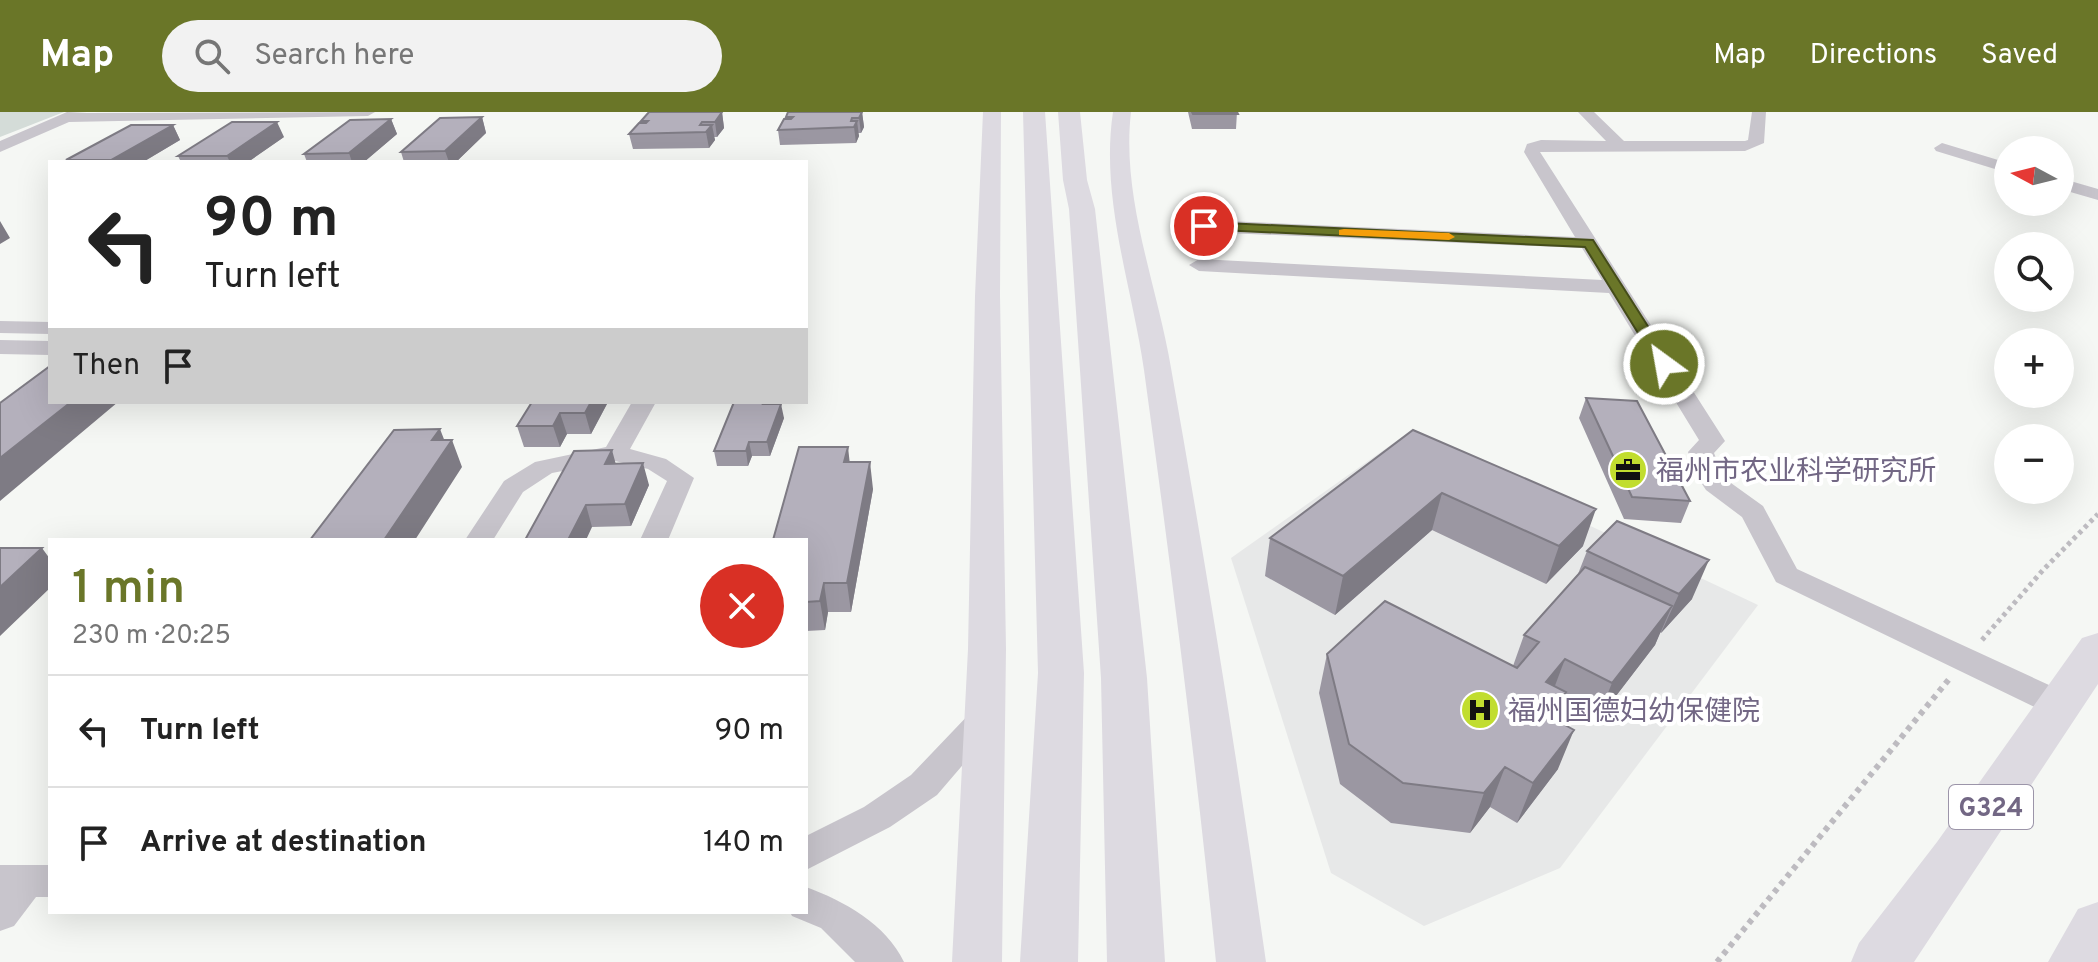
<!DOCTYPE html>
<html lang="en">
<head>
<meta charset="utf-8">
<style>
	body { margin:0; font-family:Overpass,"Noto Sans SC",sans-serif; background:#f2f2f2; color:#222; height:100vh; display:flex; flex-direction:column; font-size:30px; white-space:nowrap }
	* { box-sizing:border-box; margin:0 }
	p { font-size:26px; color:#767676 }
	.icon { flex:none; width:44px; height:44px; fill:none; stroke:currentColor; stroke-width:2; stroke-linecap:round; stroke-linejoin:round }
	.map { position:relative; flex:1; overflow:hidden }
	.drawer { position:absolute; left:48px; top:426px; width:760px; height:376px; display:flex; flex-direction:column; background:#fff; border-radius:0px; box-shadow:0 8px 32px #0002 }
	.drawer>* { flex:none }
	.guide { position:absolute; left:48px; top:48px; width:760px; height:244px; border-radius:0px; box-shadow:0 8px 32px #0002; background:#fff; color:#222; overflow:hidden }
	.needle { width:52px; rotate:277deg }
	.fabs { position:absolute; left:1994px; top:24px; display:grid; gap:16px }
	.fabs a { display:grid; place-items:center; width:80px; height:80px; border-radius:50%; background:#fff; box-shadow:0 8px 32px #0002; font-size:40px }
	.pin { position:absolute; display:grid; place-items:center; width:68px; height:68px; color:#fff; margin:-34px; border:4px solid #fff; border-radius:50%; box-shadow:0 2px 8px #0007 }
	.me { position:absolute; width:88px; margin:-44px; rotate:328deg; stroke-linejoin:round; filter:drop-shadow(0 0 6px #0008) }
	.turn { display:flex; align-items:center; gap:28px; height:168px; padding:0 24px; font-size:36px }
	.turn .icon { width:104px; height:104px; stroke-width:2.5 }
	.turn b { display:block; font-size:56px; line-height:68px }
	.then { display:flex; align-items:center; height:76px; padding:0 24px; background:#0003; gap:16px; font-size:30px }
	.round { display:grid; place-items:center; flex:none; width:84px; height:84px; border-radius:42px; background:#f2f2f2 }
	.summary { display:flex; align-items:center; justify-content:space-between; height:136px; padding:0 24px }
	h1 { font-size:48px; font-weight:600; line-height:60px; color:#6a7628 }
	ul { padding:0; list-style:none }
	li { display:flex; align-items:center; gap:24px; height:112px; padding:0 24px; border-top:2px solid #e0e0e0 }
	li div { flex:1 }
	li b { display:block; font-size:30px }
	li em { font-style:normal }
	header { display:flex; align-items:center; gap:48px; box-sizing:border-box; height:112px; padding:0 40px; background:#6a7628; color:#fff }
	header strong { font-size:38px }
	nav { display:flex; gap:44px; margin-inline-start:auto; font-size:28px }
	.search { width:560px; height:72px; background:#f2f2f2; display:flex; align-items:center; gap:20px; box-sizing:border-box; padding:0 28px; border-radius:44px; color:#767676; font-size:30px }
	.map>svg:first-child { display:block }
	.built { fill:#e7e8e8 }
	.green { fill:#d4dcd8 }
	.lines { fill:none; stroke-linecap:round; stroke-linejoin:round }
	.path-far1 { stroke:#bdbbc0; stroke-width:5; stroke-dasharray:4 4; stroke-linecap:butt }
	.path { stroke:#bdbbc0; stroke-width:6; stroke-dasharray:5 5; stroke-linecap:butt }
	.minor { fill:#c8c5cc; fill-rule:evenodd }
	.major { fill:#dddae1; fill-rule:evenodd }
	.highway { fill:#dddae1; fill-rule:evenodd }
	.wall { fill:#9b97a2 }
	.shaded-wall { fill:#7e7b84 }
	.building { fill:#b4b0bc; stroke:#7e7b84; stroke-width:2 }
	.route { fill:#6a7628; stroke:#454d1a; stroke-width:2 }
	.slow { fill:#f59e0b }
	.labels { text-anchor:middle; stroke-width:8; stroke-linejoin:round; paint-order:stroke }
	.shield { fill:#fff; stroke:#9c95a9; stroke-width:2 }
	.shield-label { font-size:26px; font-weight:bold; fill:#726784 }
	.poi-label { font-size:28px; fill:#726784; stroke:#fff; text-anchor:start }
</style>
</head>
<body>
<header>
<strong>Map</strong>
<div class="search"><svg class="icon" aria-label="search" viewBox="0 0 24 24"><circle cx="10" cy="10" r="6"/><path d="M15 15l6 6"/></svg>Search here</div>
<nav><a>Map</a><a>Directions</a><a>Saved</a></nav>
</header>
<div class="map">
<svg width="2098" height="850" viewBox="0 0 2098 850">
	<rect width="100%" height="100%" fill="#f5f7f4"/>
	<path class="built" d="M1402,325L1758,493L1560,756L1424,814L1331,761L1231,446Z"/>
	<path class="green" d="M0,0H64L0,25Z"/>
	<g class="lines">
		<path class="path-far1" d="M1982,528L2044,457L2098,402"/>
		<path class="path" d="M1717,850L1950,566"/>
		<path class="minor" d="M67,0L87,1L375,0L368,4L69,10L0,40V29Z
			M1578,0H1594L1624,29H1745L1748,28L1752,0H1766L1764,31L1745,39L1540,40L1725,329L1714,341L1724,366L1763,394L1797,457L2073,584L2078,593L2073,602L2061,605L2049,602L1776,470L1742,405L1706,378L1694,360L1688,340L1699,328L1609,181L1199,159L1189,153L1199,147L1602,168L1582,136L1204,120L1195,114L1204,108L1575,125L1524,40L1527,32L1541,28L1606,29Z
			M1942,31L2008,51V61L1936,39L1934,36Z
			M2060,66L2098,77V88L2060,77Z
			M0,209L50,210V222L0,221Z
			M0,228L50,229V243L0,242Z
			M632,290H656L630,337L666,347L694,366L668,428H640L667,369L648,357L615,349L552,361L523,380L493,428H465L504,369L535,350L606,335Z
			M986,594L998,597L1003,606L937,683L890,715L806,758V724L864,695L911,663L974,597Z
			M0,753H50V785H36L14,814L0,819Z
			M806,775C844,789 886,812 904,850H855L821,816L792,804L790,800H806Z"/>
		<path class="major" d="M983,0H1001L1000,184L1006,537L1002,850H952L968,537L975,184Z
			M1113,0H1131C1121,86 1157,172 1171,256C1206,454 1238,652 1266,850H1216C1196,652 1171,455 1144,258C1132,174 1100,86 1113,0Z"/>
		<path class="highway" d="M1023,0H1045L1084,561L1078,850H1020L1038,561Z
			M1058,0H1080L1087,68L1095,97L1147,566L1165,850H1107L1101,566L1069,97L1063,68Z
			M2098,521V572L1914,850H1851L1859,831L1937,730L2082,526Z
			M2098,790V850H2048L2078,797Z"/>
	</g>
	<path class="wall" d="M722,0L724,16L717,25H714L715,28L709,36L633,37L629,22L642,11L641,9Z
		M862,0L864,15L861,21H858L859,24L856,31L780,33L778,18L786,7V5Z
		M1188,0H1237L1236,17H1192Z
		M482,5L486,21L456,50H404L401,40Z
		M391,7L397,22L364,50H307L304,42Z
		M173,13L180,28L143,50H68L66,48Z
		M284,25L248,50H181L178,44Z
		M1586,286L1690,389L1681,411L1624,407L1579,306Z
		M532,290H608L591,322H567L560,335H524L517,314Z
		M768,292L784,306L770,344H752L748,354H717L714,339Z
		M1413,318L1583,434L1546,472L1432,418L1335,503L1265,464L1270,426Z
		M850,350L873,377L851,500H828L825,518L806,519V428Z
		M616,352L649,373L631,414L592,415L525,428Z
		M1587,439L1692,487L1661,521L1660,520L1655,533L1596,610L1561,592L1555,608L1558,657L1517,711L1490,695L1470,721L1391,711L1340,672L1319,581L1327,542L1513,554L1524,523L1578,462Z"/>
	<path class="shaded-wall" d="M722,0L724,16L717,25L715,10Z
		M862,0L864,15L861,21L859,6Z
		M482,5L486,21L456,50H449L445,39Z
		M391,7L397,22L364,50H352L349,41Z
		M857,9L859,24L856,31L854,15Z
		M277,10L284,25L248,50H230L227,44Z
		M173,13L180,28L143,50H112L111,48Z
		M712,13L715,28L709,36L706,20Z
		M0,109L10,126L0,132Z
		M71,290H118L0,389V346Z
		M591,290H608L591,322L585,301Z
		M781,292L784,306L770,344L767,330Z
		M560,301L567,322L560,335L553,314Z
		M440,317L447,335L452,328L462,355L415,428H384L432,328Z
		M749,330L752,344L748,354L746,339Z
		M848,335L851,362L844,350Z
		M612,338L618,360L605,352Z
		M870,350L873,377L851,500L847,471Z
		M643,351L649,373L631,414L625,392Z
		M1442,381L1432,418L1335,503L1343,464Z
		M586,393L592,415L586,428H568Z
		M1596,397L1583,434L1546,472L1559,434Z
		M42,436L50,447V476L0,524V475Z
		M1709,448L1692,487L1661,521L1679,482Z
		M824,471L828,500L825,518L820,489Z
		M1672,494L1655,533L1596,610L1612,571Z
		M1565,547L1550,587L1546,570Z
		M1566,580L1550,620L1547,603Z
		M1574,618L1558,657L1517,711L1533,671Z
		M1505,655L1490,695L1470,721L1484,681Z"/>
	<path class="building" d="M649,0H722L715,10H702L700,13H712L706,20L629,22L639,11H646L648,9H641Z
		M788,0H862L859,6H852L851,9H857L854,15L778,18L784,7H791L793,5H786Z
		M1192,0H1237L1238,2H1193Z
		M482,5L445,39L401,40L440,6Z
		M391,7L349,41L304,42L350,8Z
		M232,10H277L227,44H178Z
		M131,13H173L111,48H66Z
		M50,254V290H71L0,346V291Z
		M1586,286L1637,289L1690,389L1632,385Z
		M532,290H591L585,301H560L553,314H517Z
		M734,290H764L763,292H781L767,330H749L746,339H714Z
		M440,317L432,328H452L384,428H310L394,318Z
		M1413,318L1596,397L1559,434L1442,381L1343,464L1270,426Z
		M799,335H848L844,350H870L847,471H824L820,489L806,490V428H773Z
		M612,338L605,352L643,351L625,392L586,393L568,428H525L574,339Z
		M1617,409L1709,448L1679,482L1587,439Z
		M0,436H42L0,475Z
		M1585,455L1672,494L1612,571L1565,547L1546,570L1566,580L1547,603L1574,618L1533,671L1505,655L1484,681L1403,671L1349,632L1327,542L1385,489L1517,556L1539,530L1524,523Z"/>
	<path class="route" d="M1204,110L1593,128L1672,252L1664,256L1659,255L1585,135L1199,117L1198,114Z"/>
	<path class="slow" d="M1344,117L1449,121L1455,125L1449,128L1339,123V118Z"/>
	<defs>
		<symbol id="office-disc" viewBox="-11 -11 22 22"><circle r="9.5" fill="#c1dd2f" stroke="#fff"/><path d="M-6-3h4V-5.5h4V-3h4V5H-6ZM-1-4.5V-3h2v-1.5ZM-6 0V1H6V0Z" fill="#111"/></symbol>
		<symbol id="hospital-disc" viewBox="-11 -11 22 22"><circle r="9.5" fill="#c1dd2f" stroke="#fff"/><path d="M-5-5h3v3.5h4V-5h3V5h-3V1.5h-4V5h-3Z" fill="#111"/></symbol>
	</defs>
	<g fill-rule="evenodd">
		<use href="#office-disc" x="1606" y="336" width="44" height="44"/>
		<use href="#hospital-disc" x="1458" y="576" width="44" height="44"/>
	</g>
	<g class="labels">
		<rect class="shield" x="1949" y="673" width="84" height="44" rx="6"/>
		<g class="shield-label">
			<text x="1991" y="704">G324</text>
		</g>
		<g class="poi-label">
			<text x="1656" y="368">福州市农业科学研究所</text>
			<text x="1508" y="608">福州国德妇幼保健院</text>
		</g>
	</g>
</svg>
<div class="fabs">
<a><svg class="needle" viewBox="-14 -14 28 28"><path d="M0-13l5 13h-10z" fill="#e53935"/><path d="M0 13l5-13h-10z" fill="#767676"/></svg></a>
<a><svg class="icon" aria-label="search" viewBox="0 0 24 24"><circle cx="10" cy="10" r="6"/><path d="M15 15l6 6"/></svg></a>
<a>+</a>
<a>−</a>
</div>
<div class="pin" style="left:1204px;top:114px;background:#d93025"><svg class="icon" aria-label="arrive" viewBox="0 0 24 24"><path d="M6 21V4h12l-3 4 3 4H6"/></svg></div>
<svg class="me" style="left:1664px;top:252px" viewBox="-20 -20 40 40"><circle r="17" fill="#6a7628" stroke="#fff" stroke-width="3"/><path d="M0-11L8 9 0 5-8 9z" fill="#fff"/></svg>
<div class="guide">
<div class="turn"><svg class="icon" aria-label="left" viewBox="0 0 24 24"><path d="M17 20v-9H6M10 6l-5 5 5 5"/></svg><div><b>90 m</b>Turn left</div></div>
<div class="then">Then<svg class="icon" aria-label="arrive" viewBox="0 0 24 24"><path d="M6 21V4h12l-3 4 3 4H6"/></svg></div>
</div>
<section class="drawer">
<div class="summary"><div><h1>1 min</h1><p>230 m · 20:25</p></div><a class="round" style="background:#d93025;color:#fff"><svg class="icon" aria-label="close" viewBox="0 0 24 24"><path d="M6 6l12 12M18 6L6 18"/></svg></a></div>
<ul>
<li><svg class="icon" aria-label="left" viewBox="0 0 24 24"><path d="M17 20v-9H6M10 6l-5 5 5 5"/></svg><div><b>Turn left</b></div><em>90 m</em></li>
<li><svg class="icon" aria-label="arrive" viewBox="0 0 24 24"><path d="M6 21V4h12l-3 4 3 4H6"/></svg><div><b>Arrive at destination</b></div><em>140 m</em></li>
</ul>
</section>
</div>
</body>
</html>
